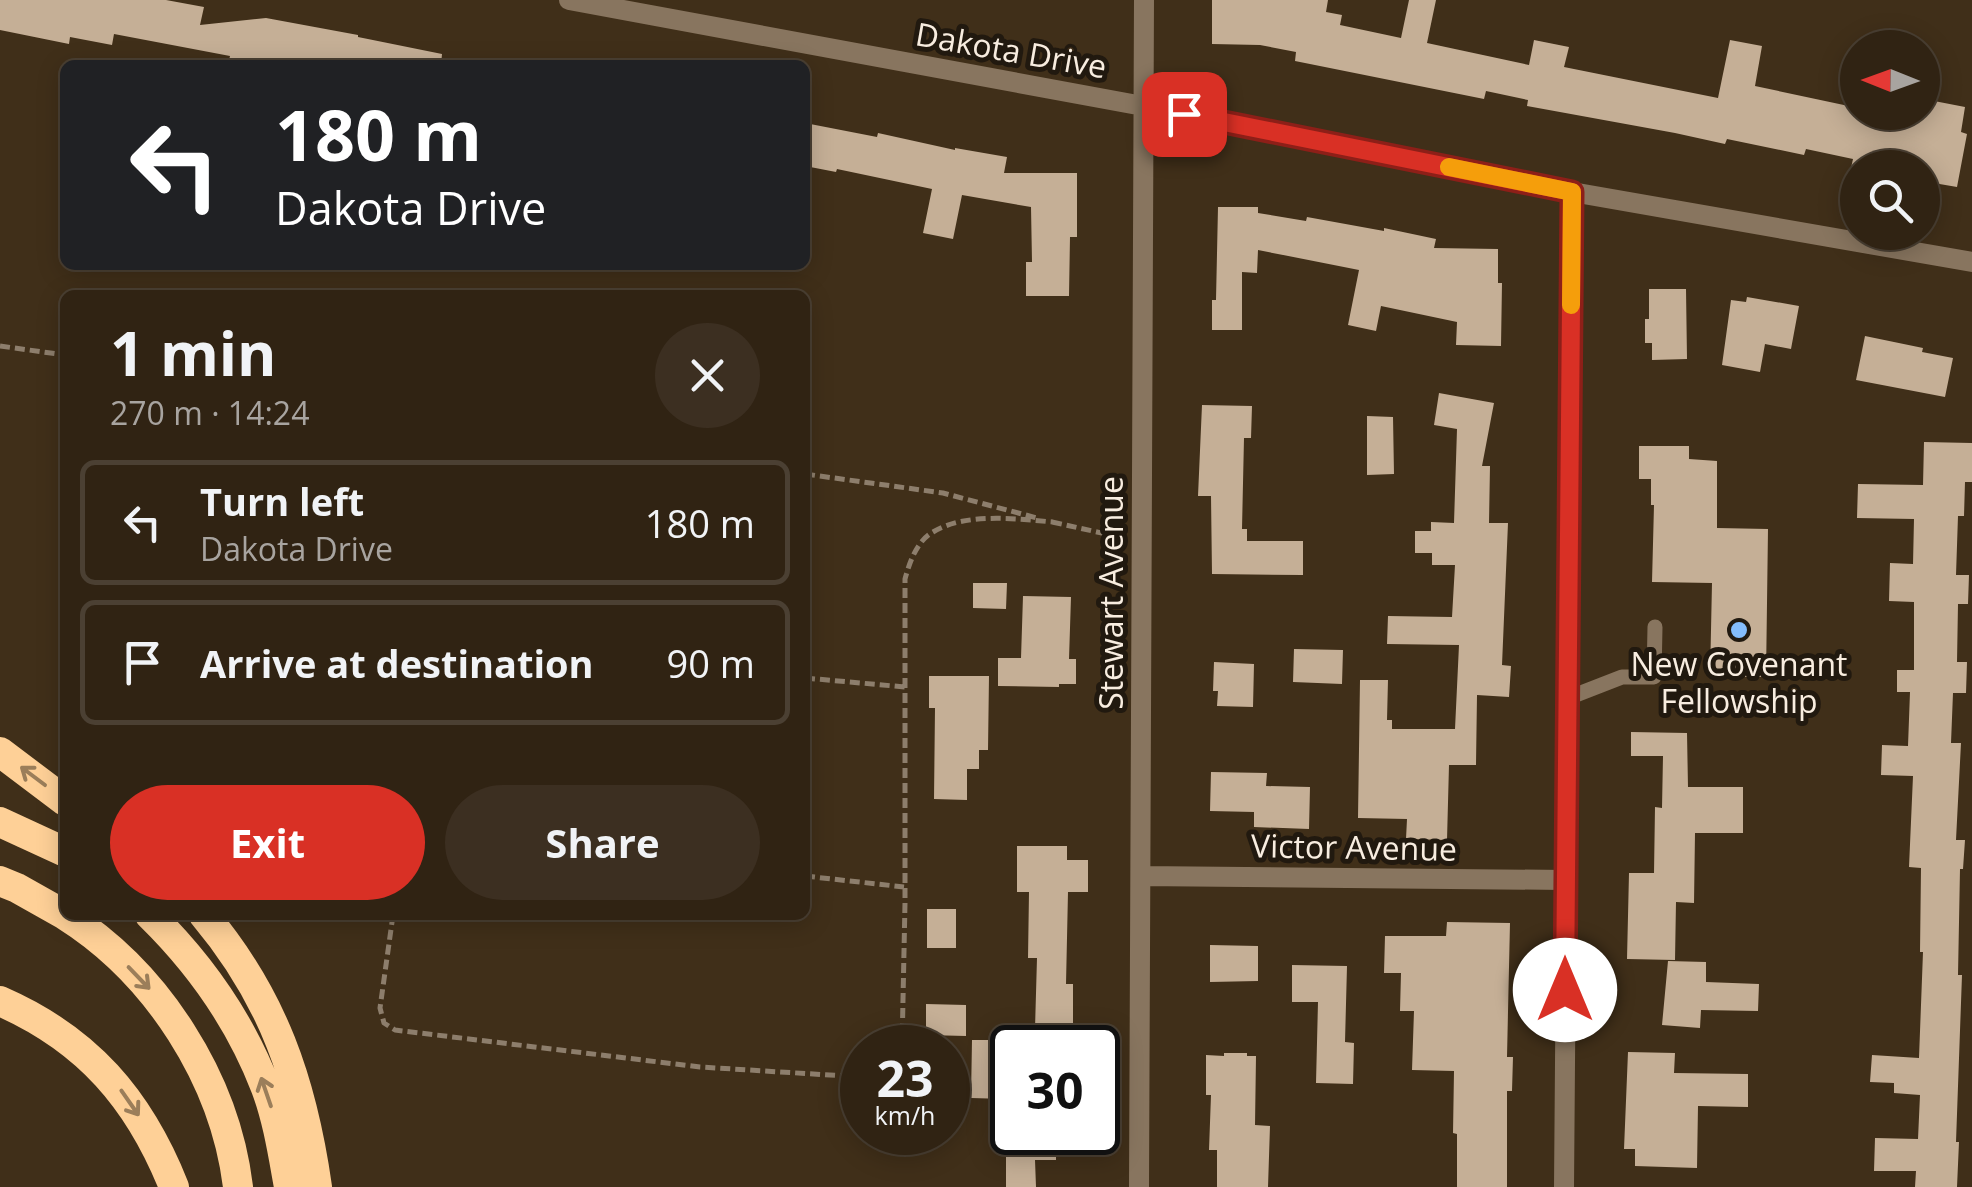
<!DOCTYPE html>
<html lang="en">
<head>
<meta charset="utf-8">
<style>
	body { margin:0; font-family:"Open Sans",sans-serif; background:#3c2f21; color:#f1f3f6; height:100vh; display:flex; flex-direction:column; font-size:38px; white-space:nowrap }
	* { box-sizing:border-box; margin:0 }
	p { font-size:32px; color:#a8a4a0 }
	.icon { flex:none; width:55px; height:55px; fill:none; stroke:currentColor; stroke-width:2; stroke-linecap:round; stroke-linejoin:round }
	.map { position:relative; flex:1; overflow:hidden }
	.drawer { position:absolute; left:60px; top:290px; width:750px; height:630px; display:flex; flex-direction:column; background:#302313; border-radius:15px; box-shadow:0 5px 25px #0003,0 0 0 2px #4b4033 }
	.drawer>* { flex:none }
	.top-card { position:absolute; left:60px; top:60px; width:750px; height:210px; border-radius:15px; box-shadow:0 5px 25px #0003,0 0 0 2px #4b4033; background:#202124; color:#fff; overflow:hidden }
	.needle { width:65px; rotate:271deg }
	.buttons { position:absolute; left:1840px; top:30px; display:grid; gap:20px }
	.buttons a { display:grid; place-items:center; width:100px; height:100px; border-radius:50%; background:#302313; box-shadow:0 5px 25px #0003,0 0 0 2px #4b4033; font-size:50px }
	.speed { position:absolute; left:840px; top:1025px; display:flex; gap:20px; font-size:50px; font-weight:700; text-align:center }
	.speed>* { display:grid; place-content:center; width:130px; height:130px; border-radius:50%; background:#302313; box-shadow:0 5px 25px #0003,0 0 0 2px #4b4033; line-height:1 }
	.speed small { font-size:25px; font-weight:400 }
	.speed .limit { border:5px solid #111; border-radius:15px; background:#fff; color:#111 }
	.pin { position:absolute; display:grid; place-items:center; width:85px; height:85px; color:#fff; margin:-42px; border-radius:20px; box-shadow:0 5px 15px #0006 }
	.me { position:absolute; width:110px; margin:-55px; rotate:0deg; stroke-linejoin:round; filter:drop-shadow(0 0 8px #0008) }
	.turn { display:flex; align-items:center; gap:35px; height:210px; padding:0 50px; font-size:45px }
	.turn .icon { width:130px; height:130px; stroke-width:2.5 }
	.turn b { display:block; font-size:70px; line-height:85px }
	.round { display:grid; place-items:center; flex:none; width:105px; height:105px; border-radius:52px; background:#3c2f21 }
	.head { display:flex; align-items:center; justify-content:space-between; height:170px; padding:0 50px }
	h1 { font-size:60px; font-weight:700; line-height:75px }
	.cta { display:flex; gap:20px; margin-top:auto; padding:20px 50px }
	.cta a { flex:1; height:115px; border-radius:60px; background:#d93025; color:#fff; font-size:40px; font-weight:700; line-height:115px; text-align:center }
	.cta a+a { background:#3c2f21; color:#f1f3f6 }
	ul { padding:0; list-style:none }
	li { display:flex; align-items:center; gap:30px; height:125px; margin:0 20px 15px; padding:0 30px; border:5px solid #4b4033; border-radius:15px }
	li div { flex:1 }
	li b { display:block; font-size:38px }
	li em { font-style:normal }
	.map>svg:first-child { display:block }
	.building { fill:#c5af96 }
	.lines { fill:none; stroke-linecap:round; stroke-linejoin:round }
	.path { stroke:#8d7e6c; stroke-width:5; stroke-dasharray:10 5; stroke-linecap:butt }
	.service { stroke:#88755f; stroke-width:15 }
	.minor { stroke:#88755f; stroke-width:20 }
	.motorway { stroke:#fed097; stroke-width:30 }
	.oneway { stroke:#9b7e5a }
	.route-casing { stroke:#8d1f18; stroke-width:25 }
	.route { stroke:#d93025; stroke-width:18 }
	.slow { stroke:#f59e0b; stroke-width:18 }
	.poi-dot { fill:#84bcfb; stroke:#21190f; stroke-width:4 }
	.labels { text-anchor:middle; stroke-width:10; stroke-linejoin:round; paint-order:stroke }
	.street-label { font-size:32px; fill:#f8ede0; stroke:#21190f }
	.poi-label { font-size:32px; fill:#f8ede0; stroke:#21190f }
</style>
</head>
<body>
<div class="map">
<svg width="1972" height="1187" viewBox="0 0 1972 1187">
	<rect width="100%" height="100%" fill="#402f19"/>
	<path class="building" d="M0,0H166L204,7L200,25L266,18L358,35V37L442,54L441,65H228L230,56L114,34L112,45L70,37L69,44L0,30Z
		M1212,0H1328L1326,12L1342,15L1340,25L1401,38L1409,0H1436L1427,43L1529,65L1534,40L1569,47L1564,67L1718,98L1730,40L1762,46L1755,86L1858,108V112H1927L1929,100L1965,107L1961,132L1967,134L1957,187L1922,181V168H1851L1853,159L1806,149L1804,155L1727,139L1725,144L1675,133L1527,106L1528,100L1486,91L1484,99L1295,61L1296,52L1260,45L1212,44Z
		M805,123L877,137L878,133L955,150V148L1007,157L1004,173H1077V237H1070L1069,296H1026V262H1032L1031,207L962,195L953,239L923,233L932,189L837,169L836,172L805,166Z
		M1218,207H1258V213L1306,221L1307,217L1384,231V228L1436,239L1434,248L1498,249V283H1502L1501,346L1456,345L1457,322L1381,306L1376,331L1348,325L1359,270L1258,250L1257,273L1242,272V330H1212V300H1216Z
		M1649,289H1686L1687,359L1652,360V343H1645V319H1649Z
		M1747,297L1799,306L1791,349L1765,344L1760,372L1722,365L1731,300L1746,302Z
		M1865,336L1923,348L1922,352L1953,358L1945,397L1856,380Z
		M1439,393L1494,403L1482,466H1490L1489,523H1508L1502,665L1511,666L1509,697L1477,695L1476,765H1449L1447,840L1406,839L1407,819L1358,818L1360,680H1388L1387,720H1392V729H1455L1459,645L1387,644L1388,616L1452,617L1455,565H1432V553H1415V531H1431V522L1454,523L1457,429L1434,425Z
		M1202,405L1252,406L1251,438H1244L1242,529H1247V541H1303V575L1212,574L1211,496H1198Z
		M1367,416L1393,417L1394,474L1367,475Z
		M1924,442L1972,443V482H1965L1964,516H1958L1956,575H1969L1968,604H1958L1957,662H1967L1966,693H1953L1951,743H1961L1956,840H1965L1963,869H1960L1958,975H1962L1956,1142H1959L1957,1187H1915L1916,1171H1874L1875,1138L1918,1139L1920,1095L1894,1093V1083L1870,1082L1872,1055L1919,1058L1923,952H1920L1921,868L1909,867L1913,776L1881,775L1882,745L1908,746L1910,692H1897V670H1914V602L1889,601L1890,563L1913,564L1914,519L1857,518L1858,484L1923,485Z
		M1639,446H1689V459L1717,461V528L1768,529L1766,677H1710L1712,583L1652,582L1654,505H1651V479H1639Z
		M973,583H1007L1006,609L973,608Z
		M1023,596L1071,597L1069,659H1076V684H1059V687L998,686V658H1021Z
		M1294,649L1343,650L1342,684L1293,682Z
		M1214,662L1254,664L1253,707L1217,706L1218,691H1213Z
		M929,676H989L988,750H979V769H967V800L934,799L935,708H929Z
		M1631,732L1687,733L1688,787H1743V833H1695L1694,903L1676,902L1675,960L1627,959L1629,873H1654L1655,807L1662,808L1663,756H1631Z
		M1211,772L1267,773L1266,786L1310,787L1309,829L1254,827V812L1210,811Z
		M1017,846H1067V860H1088V892H1068L1066,984H1073V1030L1035,1029L1037,958H1028L1029,892H1017Z
		M927,909H956V948H927Z
		M1447,922L1510,923L1507,1057H1513L1512,1091H1507V1187H1457V1134L1453,1133L1454,1071L1412,1070L1414,1011H1400L1401,973H1384L1385,936H1446Z
		M1210,945L1258,946V981L1210,982Z
		M1668,961L1706,962V982L1759,984L1758,1011L1701,1010L1700,1028L1662,1025Z
		M1292,965L1347,966L1345,1042L1354,1043L1353,1084L1316,1083L1318,1002H1292Z
		M926,1004L966,1005V1036L926,1035Z
		M972,1040H1012V1070H1006V1099L971,1098Z
		M1628,1052L1675,1053L1674,1073L1748,1074V1107L1698,1106L1697,1168L1635,1166V1149H1624Z
		M1224,1053H1247V1056H1256L1255,1125L1270,1126L1268,1187H1217V1150H1209L1211,1095H1206V1055L1224,1056Z
		M1006,1132H1056V1160H1035L1036,1187H1006Z"/>
	<g class="lines">
		<path class="path" d="M0,346L65,355
			M805,474L943,493L1037,518
			M1052,522L1120,537
			M805,678L905,687
			M805,876L904,887
			M393,915L380,1008L384,1023L395,1030L700,1067L862,1077
			M902,1048L905,903V579C910,561 917,541 933,532C966,512 1017,519 1053,522"/>
		<path class="service" d="M1568,698L1622,677H1654L1655,627"/>
		<path class="minor" d="M569,0L1143,106L1572,192L1972,262
			M1141,876L1565,880
			M1139,1187L1144,0
			M1564,1187L1572,192"/>
		<path class="motorway" d="M0,752L65,801
			M0,822L65,852
			M0,881L17,888L65,915
			M65,915C157,973 225,1079 238,1187
			M150,915C200,964 241,1023 266,1088C278,1120 283,1154 289,1187
			M204,915C273,997 302,1082 317,1187
			M0,1001C87,1039 139,1099 174,1187"/>
	</g>
	<defs><path id="oneway-shaft" d="M-6 0H5M1.5-3L5.5 0L1.5 3" fill="none" stroke-width="1.6" stroke-linecap="round" stroke-linejoin="round" transform="scale(2.5)"/></defs>
	<g class="oneway">
		<use href="#oneway-shaft" transform="translate(33 776) rotate(-143)"/>
		<use href="#oneway-shaft" transform="translate(139 978) rotate(46)"/>
		<use href="#oneway-shaft" transform="translate(266 1092) rotate(-109)"/>
		<use href="#oneway-shaft" transform="translate(130 1103) rotate(55)"/>
	</g>
	<g class="lines">
		<defs>
			<path id="route" d="M1184,114L1572,192L1565,990"/>
		</defs>
		<use href="#route" class="route-casing"/>
		<use href="#route" class="route"/>
		<path class="slow" d="M1449,167L1572,192L1571,305"/>
	</g>
	<circle class="poi-dot" cx="1739" cy="630" r="10"/>
	<g class="labels">
		<g class="street-label">
			<text transform="translate(1011 51) rotate(10)" y="11">Dakota Drive</text>
			<text transform="translate(1112 593) rotate(-90)" y="11">Stewart Avenue</text>
			<text transform="translate(1354 848) rotate(1)" y="11">Victor Avenue</text>
		</g>
		<g class="poi-label">
			<text x="1739" y="676">New Covenant<tspan x="1739" dy="37">Fellowship</tspan></text>
		</g>
	</g>
</svg>
<div class="buttons">
<a><svg class="needle" viewBox="-14 -14 28 28"><path d="M0-13l5 13h-10z" fill="#e53935"/><path d="M0 13l5-13h-10z" fill="#a8a4a0"/></svg></a>
<a><svg class="icon" aria-label="search" viewBox="0 0 24 24"><circle cx="10" cy="10" r="6"/><path d="M15 15l6 6"/></svg></a>
</div>
<div class="speed"><div>23<small>km/h</small></div><div class="limit">30</div></div>
<div class="pin" style="left:1184px;top:114px;background:#d93025"><svg class="icon" aria-label="arrive" viewBox="0 0 24 24"><path d="M6 21V4h12l-3 4 3 4H6"/></svg></div>
<svg class="me" style="left:1565px;top:990px" viewBox="-20 -20 40 40"><circle r="19" fill="#fff"/><path d="M0-13L10 11 0 6-10 11z" fill="#d93025"/></svg>
<div class="top-card">
<div class="turn"><svg class="icon" aria-label="left" viewBox="0 0 24 24"><path d="M17 20v-9H6M10 6l-5 5 5 5"/></svg><div><b>180 m</b>Dakota Drive</div></div>
</div>
<section class="drawer">
<div class="head"><div><h1>1 min</h1><p>270 m · 14:24</p></div><a class="round"><svg class="icon" aria-label="close" viewBox="0 0 24 24"><path d="M6 6l12 12M18 6L6 18"/></svg></a></div>
<ul>
<li><svg class="icon" aria-label="left" viewBox="0 0 24 24"><path d="M17 20v-9H6M10 6l-5 5 5 5"/></svg><div><b>Turn left</b><p>Dakota Drive</p></div><em>180 m</em></li>
<li><svg class="icon" aria-label="arrive" viewBox="0 0 24 24"><path d="M6 21V4h12l-3 4 3 4H6"/></svg><div><b>Arrive at destination</b></div><em>90 m</em></li>
</ul>
<div class="cta"><a>Exit</a><a>Share</a></div>
</section>
</div>
</body>
</html>
